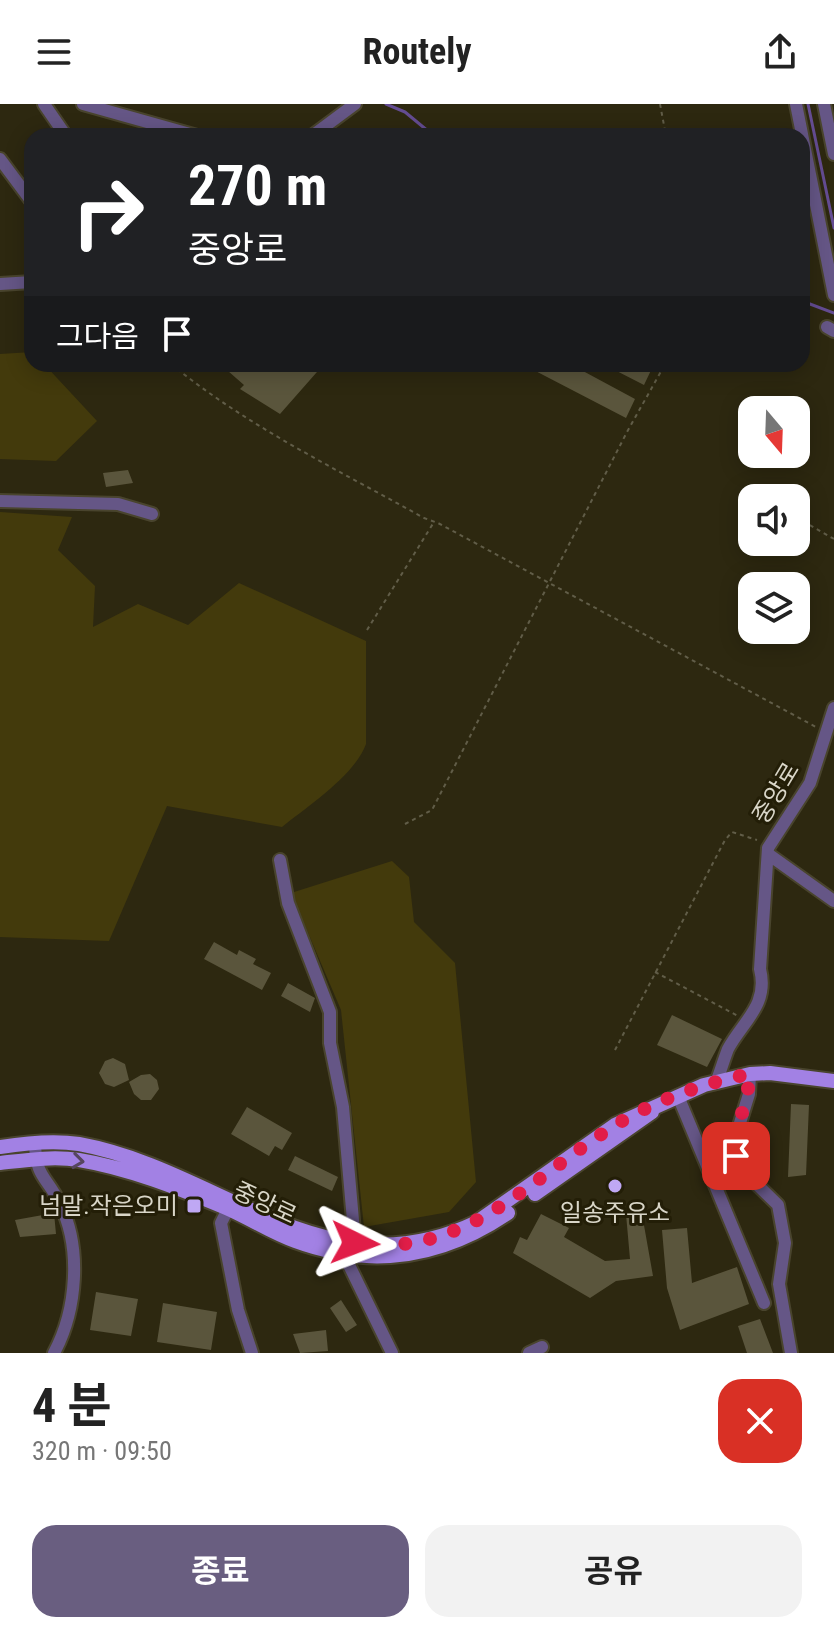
<!DOCTYPE html>
<html lang="ko">
<head>
<meta charset="utf-8">
<style>
	body { margin:0; font-family:"Roboto Condensed","Noto Sans KR",sans-serif; background:#f2f2f2; color:#222; height:100vh; display:flex; flex-direction:column; font-size:30px; white-space:nowrap }
	* { box-sizing:border-box; margin:0 }
	p { font-size:26px; color:#767676 }
	.icon { flex:none; width:44px; height:44px; fill:none; stroke:currentColor; stroke-width:2; stroke-linecap:round; stroke-linejoin:round }
	.map { position:relative; height:1249px; overflow:hidden }
	.drawer { display:flex; flex-direction:column; background:#fff; flex:1 }
	.drawer>* { flex:none }
	.top-card { position:absolute; left:24px; top:24px; width:786px; height:244px; border-radius:24px; box-shadow:0 4px 20px #0003; background:#202124; color:#fff; overflow:hidden }
	.needle { width:52px; rotate:161deg }
	.tools { position:absolute; left:738px; top:292px; display:grid; gap:16px }
	.tools a { display:grid; place-items:center; width:72px; height:72px; border-radius:16px; background:#fff; box-shadow:0 4px 20px #0003; font-size:40px }
	.pin { position:absolute; display:grid; place-items:center; width:68px; height:68px; color:#fff; margin:-34px; border-radius:16px; box-shadow:0 4px 12px #0006 }
	.me { position:absolute; width:88px; margin:-44px; rotate:93deg; stroke-linejoin:round; filter:drop-shadow(0 0 6px #0008) }
	.turn { display:flex; align-items:center; gap:28px; height:168px; padding:0 32px; font-size:36px }
	.turn .icon { width:104px; height:104px; stroke-width:2.5 }
	.turn b { display:block; font-size:56px; line-height:68px }
	.then { display:flex; align-items:center; height:76px; padding:0 32px; background:#0003; gap:16px; font-size:30px }
	.round { display:grid; place-items:center; flex:none; width:84px; height:84px; border-radius:24px; background:#f2f2f2 }
	.overview { display:flex; align-items:center; justify-content:space-between; height:136px; padding:0 32px }
	h1 { font-size:48px; font-weight:700; line-height:60px }
	.primary-button { display:flex; gap:16px; margin-top:auto; padding:16px 32px }
	.primary-button a { flex:1; height:92px; border-radius:24px; background:#695e80; color:#fff; font-size:32px; font-weight:700; line-height:92px; text-align:center }
	.primary-button a+a { background:#f2f2f2; color:#222 }
	header { display:flex; justify-content:space-between; align-items:center; height:104px; padding:0 32px; background:#fff; font-size:36px; font-weight:700 }
	.map>svg:first-child { display:block }
	.green { fill:#433a0c }
	.lines { fill:none; stroke-linecap:round; stroke-linejoin:round }
	.stream { stroke:#644c92; stroke-width:3 }
	.building { fill:#5a553c }
	.minor-casing { stroke:#49442d; stroke-width:16 }
	.major-casing { stroke:#49442d; stroke-width:18 }
	.path { stroke:#615d48; stroke-width:2; stroke-dasharray:4 4; stroke-linecap:butt }
	.minor { stroke:#655686; stroke-width:12 }
	.major { stroke:#a281e4; stroke-width:14 }
	.oneway { stroke:#56465f }
	.route { stroke:#e11d48; stroke-width:14; stroke-dasharray:0 25.2 }
	.poi-dot { fill:#bfa8f4; stroke:#231e07; stroke-width:3 }
	.labels { text-anchor:middle; stroke-width:6; stroke-linejoin:round; paint-order:stroke }
	.street-label { font-size:24px; fill:#d9d6c8; stroke:#231e07 }
	.poi-label { font-size:24px; fill:#d9d6c8; stroke:#231e07; text-anchor:end }
</style>
</head>
<body>
<header><svg class="icon" aria-label="menu" viewBox="0 0 24 24"><path d="M4 6h16M4 12h16M4 18h16"/></svg>Routely<svg class="icon" aria-label="share" viewBox="0 0 24 24"><path d="M12 15V3M7 8l5-5 5 5M5 13v7h14v-7"/></svg></header>
<div class="map">
<svg width="834" height="1249" viewBox="0 0 834 1249">
	<rect width="100%" height="100%" fill="#2d2810"/>
	<path class="green" d="M32,248V260H44L97,317L56,357L0,355V250Z
		M0,408L72,413L58,446L95,482L93,523L138,500L188,521L239,479L366,537V640C355,671 308,702 282,723L167,702L109,837L0,833Z
		M392,757L409,773L414,818L455,859L476,1078L449,1108L364,1123L341,906L291,789Z"/>
	<g class="lines">
		<path class="stream" d="M386,0L405,8L434,32
			M808,0L834,124
			M802,197L834,209"/>
	</g>
	<path class="building" d="M220,260H324L280,310L240,285L244,281Z
		M522,260H570L635,295L626,314Z
		M603,260H654L644,281Z
		M128,366L133,379L106,383L103,369Z
		M214,838L237,851L239,846L256,855L253,860L271,869L262,886L204,855Z
		M288,879L315,894L310,908L281,892Z
		M672,911L722,935L707,963L657,941Z
		M113,954L125,960L129,976L114,983L105,980L99,969L105,957Z
		M150,970L157,976L159,985L151,996H141L134,990L129,978L141,971Z
		M791,1000L809,1001L806,1071L788,1073Z
		M247,1003L292,1029L282,1046L275,1042L269,1052L231,1030Z
		M295,1052L338,1073L332,1087L288,1066Z
		M54,1109L56,1130L20,1133L15,1116Z
		M541,1110L569,1124L564,1133L605,1157L630,1155L626,1110H642L653,1172L616,1177L590,1194L513,1149L520,1133L527,1136Z
		M687,1124L692,1179L737,1163L749,1200L680,1226L667,1184L662,1126Z
		M96,1188L138,1195L131,1232L90,1226Z
		M341,1196L357,1221L346,1228L330,1204Z
		M163,1199L217,1208L211,1246L157,1238Z
		M760,1215L773,1249H747L738,1222Z
		M326,1226L328,1247L300,1249L293,1230Z"/>
	<g class="lines">
		<defs>
			<path id="minor" d="M44,0L66,32
				M83,0L197,32
				M796,0L834,191
				M824,0L834,50
				M312,32L355,0
				M0,55L32,98
				M0,180L32,178
				M827,223L834,227
				M0,397L118,400L152,410
				M768,750L834,797
				M280,756L288,799L330,908V939L343,1003L355,1139L348,1159L392,1249
				M750,970L749,990L735,1035L736,1052L738,1062L778,1101L785,1139L779,1180L791,1249
				M717,976C721,966 724,955 728,945C743,917 769,901 760,865L768,744L810,679L834,604
				M678,992L764,1199
				M35,1039C36,1075 47,1072 60,1100C82,1144 77,1206 54,1249
				M231,1099L221,1119L238,1206L252,1249
				M529,1249L542,1243"/>
			<path id="major" d="M0,1043C25,1039 54,1036 79,1040C222,1066 325,1191 477,1118L615,1021L704,981L750,970L770,969L834,977
				M0,1059C26,1056 53,1052 79,1056C128,1064 178,1084 224,1103C248,1113 270,1128 295,1137C371,1165 442,1154 508,1109
				M535,1090L652,1008"/>
		</defs>
		<use href="#minor" class="minor-casing"/>
		<use href="#major" class="major-casing"/>
		<path class="path" d="M660,0L666,32
			M171,260C247,322 338,366 424,414L438,419L816,623
			M796,413L834,435
			M367,526L434,418
			M405,720L432,706L627,328L664,262
			M655,868L738,912
			M615,946L725,736L732,728L757,736"/>
		<use href="#minor" class="minor"/>
		<use href="#major" class="major"/>
	</g>
	<defs><path id="oneway-chevron" d="M-2-3.5L2.5 0L-2 3.5" fill="none" stroke-width="1.6" stroke-linecap="round" stroke-linejoin="round" transform="scale(2)"/></defs>
	<use class="oneway" href="#oneway-chevron" transform="translate(78 1057) rotate(7)"/>
	<g class="lines">
		<path class="route" d="M355,1139C465,1155 529,1075 614,1022C651,998 706,978 750,970C748,998 734,1024 736,1052"/>
	</g>
	<g class="poi-dot">
		<circle cx="615" cy="1082" r="8"/>
		<rect x="186" y="1094" width="16" height="16" rx="4"/>
	</g>
	<g class="labels">
		<g class="street-label">
			<text transform="translate(776 689) rotate(-59)" y="8">중앙로</text>
			<text transform="translate(265 1099) rotate(25)" y="8">중앙로</text>
		</g>
		<g class="poi-label">
			<text x="178" y="1110">넘말.작은오미</text>
			<text x="615" y="1117" text-anchor="middle">일송주유소</text>
		</g>
	</g>
</svg>
<div class="tools">
<a><svg class="needle" viewBox="-14 -14 28 28"><path d="M0-13l5 13h-10z" fill="#e53935"/><path d="M0 13l5-13h-10z" fill="#767676"/></svg></a>
<a><svg class="icon" aria-label="sound" viewBox="0 0 24 24"><path d="M4 9h4l5-4v14l-5-4H4zM17 9q2 3 0 6"/></svg></a>
<a><svg class="icon" aria-label="layers" viewBox="0 0 24 24"><path d="M12 4l9 5-9 5-9-5zM3 14l9 5 9-5"/></svg></a>
</div>
<div class="pin" style="left:736px;top:1052px;background:#d93025"><svg class="icon" aria-label="arrive" viewBox="0 0 24 24"><path d="M6 21V4h12l-3 4 3 4H6"/></svg></div>
<svg class="me" style="left:355px;top:1139px" viewBox="-20 -20 40 40"><path d="M0-17L14 15 0 8-14 15z" fill="#e11d48" stroke="#fff" stroke-width="4"/></svg>
<div class="top-card">
<div class="turn"><svg class="icon" aria-label="right" viewBox="0 0 24 24"><path d="M7 20v-9h11M14 6l5 5-5 5"/></svg><div><b>270 m</b>중앙로</div></div>
<div class="then">그다음<svg class="icon" aria-label="arrive" viewBox="0 0 24 24"><path d="M6 21V4h12l-3 4 3 4H6"/></svg></div>
</div>
</div>
<section class="drawer">
<div class="overview"><div><h1>4 분</h1><p>320 m · 09:50</p></div><a class="round" style="background:#d93025;color:#fff"><svg class="icon" aria-label="close" viewBox="0 0 24 24"><path d="M6 6l12 12M18 6L6 18"/></svg></a></div>
<div class="primary-button"><a>종료</a><a>공유</a></div>
</section>
</body>
</html>
